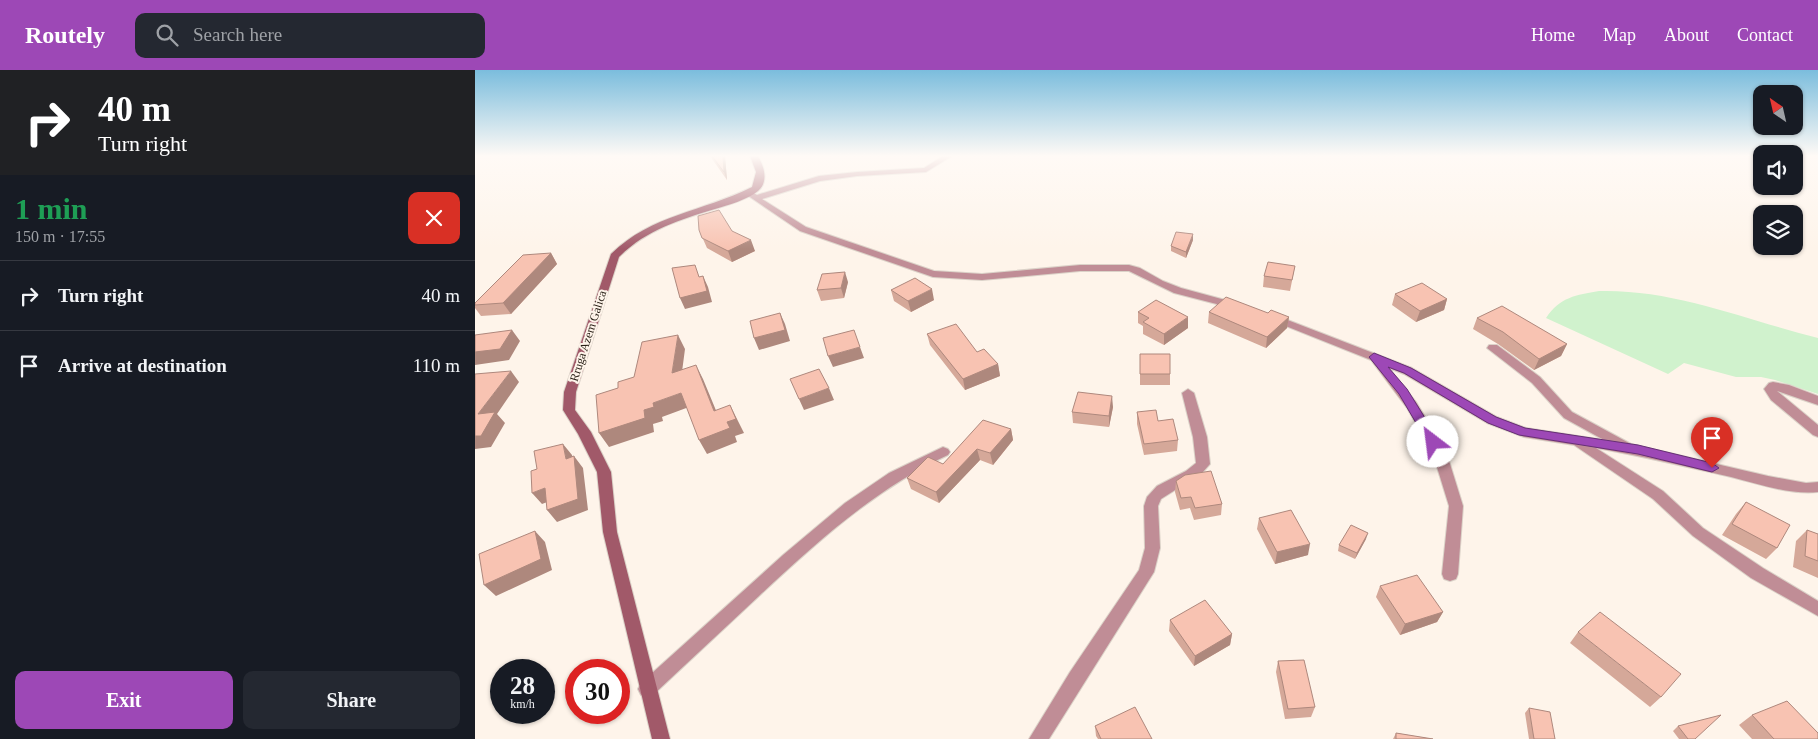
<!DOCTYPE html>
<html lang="en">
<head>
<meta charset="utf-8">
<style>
	body { margin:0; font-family:"Times New Roman",serif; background:#242831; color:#f1f3f6; height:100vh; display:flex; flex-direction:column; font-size:19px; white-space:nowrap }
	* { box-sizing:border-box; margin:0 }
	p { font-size:16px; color:#9ea1a6 }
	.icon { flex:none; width:28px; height:28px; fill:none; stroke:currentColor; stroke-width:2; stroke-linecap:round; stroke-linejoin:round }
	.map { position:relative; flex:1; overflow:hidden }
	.drawer { display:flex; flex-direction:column; background:#171b24; width:475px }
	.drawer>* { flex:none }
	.banner { background:#202124; color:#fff; overflow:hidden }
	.needle { width:32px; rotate:326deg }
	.fabs { position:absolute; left:1278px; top:15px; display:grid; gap:10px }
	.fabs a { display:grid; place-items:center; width:50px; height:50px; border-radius:10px; background:#171b24; box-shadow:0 1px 4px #0004; font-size:25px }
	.speed { position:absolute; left:15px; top:589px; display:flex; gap:10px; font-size:25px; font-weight:700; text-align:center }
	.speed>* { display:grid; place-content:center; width:65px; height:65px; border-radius:50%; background:#171b24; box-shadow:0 1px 4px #0004; line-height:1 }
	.speed small { font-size:12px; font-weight:400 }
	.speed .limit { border:8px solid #d22; background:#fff; color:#111 }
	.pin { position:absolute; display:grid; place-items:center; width:42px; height:42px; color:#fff; margin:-51px -21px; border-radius:50% 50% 50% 0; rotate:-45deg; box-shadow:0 0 5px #0007 }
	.pin .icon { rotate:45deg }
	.me { position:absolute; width:55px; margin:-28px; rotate:330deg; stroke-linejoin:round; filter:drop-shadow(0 0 4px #0008) }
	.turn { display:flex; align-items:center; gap:18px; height:105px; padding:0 15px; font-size:22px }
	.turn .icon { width:65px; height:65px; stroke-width:2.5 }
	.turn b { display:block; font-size:35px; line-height:42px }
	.round { display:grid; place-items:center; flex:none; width:52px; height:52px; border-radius:10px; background:#242831 }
	.overview { display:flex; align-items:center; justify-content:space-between; height:85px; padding:0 15px }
	h1 { font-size:30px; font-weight:800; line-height:38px; color:#1e9e55 }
	.cta { display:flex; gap:10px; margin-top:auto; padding:10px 15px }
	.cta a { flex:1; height:58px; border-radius:10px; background:#9d48b6; color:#fff; font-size:20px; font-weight:800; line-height:58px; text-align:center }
	.cta a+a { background:#242831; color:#f1f3f6 }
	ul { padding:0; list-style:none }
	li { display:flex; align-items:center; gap:15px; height:70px; padding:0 15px; border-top:1px solid #363941 }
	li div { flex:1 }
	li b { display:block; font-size:19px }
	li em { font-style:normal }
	header { display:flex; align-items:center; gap:30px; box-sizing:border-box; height:70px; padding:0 25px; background:#9d48b6; color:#fff }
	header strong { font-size:24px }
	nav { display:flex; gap:28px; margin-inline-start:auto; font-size:18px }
	.search { width:350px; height:45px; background:#242831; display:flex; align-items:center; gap:12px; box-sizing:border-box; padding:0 18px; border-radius:10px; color:#9ea1a6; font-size:19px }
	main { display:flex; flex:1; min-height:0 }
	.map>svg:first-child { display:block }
	.green { fill:#d0f2cd }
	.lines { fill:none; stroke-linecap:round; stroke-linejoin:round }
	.street-casing { stroke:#dbd2c8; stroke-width:2 }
	.secondary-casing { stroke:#dbd2c8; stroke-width:2 }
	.street { fill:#c08d96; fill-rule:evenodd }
	.secondary { fill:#a15969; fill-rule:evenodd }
	.wall { fill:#d5a899 }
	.shaded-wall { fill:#ae887d }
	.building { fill:#f8c3b2; stroke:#ae887d }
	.route { fill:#9d48b6; stroke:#662f76 }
	.labels { text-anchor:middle; stroke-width:4; stroke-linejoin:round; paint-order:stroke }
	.street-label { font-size:12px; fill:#261d14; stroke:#fef4ea }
</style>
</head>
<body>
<header>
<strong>Routely</strong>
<div class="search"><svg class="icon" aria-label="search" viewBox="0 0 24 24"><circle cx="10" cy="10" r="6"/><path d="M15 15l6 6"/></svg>Search here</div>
<nav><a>Home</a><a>Map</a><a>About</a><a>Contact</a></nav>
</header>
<main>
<section class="drawer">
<div class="banner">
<div class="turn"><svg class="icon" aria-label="right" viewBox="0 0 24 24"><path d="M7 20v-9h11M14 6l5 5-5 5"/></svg><div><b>40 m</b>Turn right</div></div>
</div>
<div class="overview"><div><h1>1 min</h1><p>150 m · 17:55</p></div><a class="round" style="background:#d93025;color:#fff"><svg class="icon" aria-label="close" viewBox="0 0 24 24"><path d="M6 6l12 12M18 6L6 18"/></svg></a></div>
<ul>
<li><svg class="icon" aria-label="right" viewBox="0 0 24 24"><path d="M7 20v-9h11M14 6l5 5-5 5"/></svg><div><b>Turn right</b></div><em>40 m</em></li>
<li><svg class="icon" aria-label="arrive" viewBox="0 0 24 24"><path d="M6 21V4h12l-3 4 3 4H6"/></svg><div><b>Arrive at destination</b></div><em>110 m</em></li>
</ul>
<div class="cta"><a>Exit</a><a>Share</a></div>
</section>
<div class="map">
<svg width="1343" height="669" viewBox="0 0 1343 669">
	<rect width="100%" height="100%" fill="#fef4ea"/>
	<path class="green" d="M1124,221C1200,219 1271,250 1343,268V324L1300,310L1286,307H1261L1209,293L1193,304L1071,248C1085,227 1101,225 1124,221Z"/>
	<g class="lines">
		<defs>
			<path id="street" d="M468,86H477L451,102L382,106L345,111L287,129L331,157L459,201L507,204L605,195H654L665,198L688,211L706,218L765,234L766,236L761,239L699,223L654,201H605L507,210L458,207L325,161L269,123L273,120L282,125L344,106L382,102L449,98Z
				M797,244L937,298L1022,347L1051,358L1129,370L1089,348L1057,313L1012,278L1014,275H1022L1065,307L1097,342L1156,374L1293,406L1331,413L1343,412V422C1315,425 1284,414 1256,407C1212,397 1167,386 1121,378L1188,421L1228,458L1288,498L1343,531V546L1276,508L1218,466L1178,429L1099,375L1049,367L1012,353L929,304L914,298L941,332L971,381L988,436L983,504L981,509L975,511L969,509L967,504L974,436L957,381L932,338L896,290L793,249L792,247L793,245Z
				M1298,312L1314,315L1343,326V335L1302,321L1343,355V367L1338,365L1296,330L1289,319L1294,313Z
				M713,319L719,323L732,367L735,394L727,403L686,429L683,436L685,478L679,502L574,669H554L595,602L664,500L670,478L669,436L672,427L682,416L711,401L721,393L718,367L707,323Z
				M468,377L473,379L475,382L473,385C400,419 342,472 284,526C249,559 213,592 178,625L172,628L166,625L163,619L166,613L308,485L370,433L414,403Z"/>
			<path id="secondary" d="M275,86H283C289,96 294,112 283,121C272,130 253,135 240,139C204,150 171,160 144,187L101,322L100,340L116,362L136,402L142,462L195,669H177L128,462L122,402L103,364L88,340L89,322L136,184C177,144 227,142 277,117L281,102Z"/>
		</defs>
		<use href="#street" class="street-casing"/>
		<use href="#secondary" class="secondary-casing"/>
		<use href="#street" class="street"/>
		<use href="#secondary" class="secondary"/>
	</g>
	<path class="wall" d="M235,86H250L252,110Z
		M224,160L257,161L280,181L257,192L232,178Z
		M718,170L711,188L696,181V176Z
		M76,183L82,194L36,244L6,246L0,238V233Z
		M820,196L815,221L788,217L789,206Z
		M373,212L369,228L346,231L342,220Z
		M416,220L459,230L436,242L419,231Z
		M920,224L972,229L969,240L941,252L917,235Z
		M663,242L713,258L689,275L668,264V256L663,253Z
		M734,242L793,243L814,247L812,258L791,278L733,253Z
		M1002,248L1092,274L1086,286L1059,300L1023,274L998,259Z
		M452,264L502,282L523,294L525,306L490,320L455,275Z
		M665,284L695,304V315H665Z
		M638,337L634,357L598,353L597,342Z
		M662,342L683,351L703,370L702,381L669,385L662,354Z
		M536,359L538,370L518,395L505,390L464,433L436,419L432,408L468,394Z
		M701,411L747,434L746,445L719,450L715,438L705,440L700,422Z
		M1271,432L1302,478L1291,489L1247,465L1261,444Z
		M784,448L833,485L800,494L782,459Z
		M1332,460L1343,464V508L1318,497L1321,471Z
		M891,469L880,489L863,481L864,475Z
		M905,516L968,542L962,552L925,565L901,527Z
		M695,550L757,564L755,575L719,596L694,561Z
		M1103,562L1186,627L1175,637L1095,573Z
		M803,591L840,637L836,647L810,649L801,602Z
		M1054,638L1080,669H1054L1050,643Z
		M1277,645L1343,669H1277L1264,655Z
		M620,656L677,669H623L621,666Z
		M1203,656L1220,669H1204L1198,661Z
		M921,663L958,669H918Z"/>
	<path class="shaded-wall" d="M248,86H250L252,110L249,102Z
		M718,164V170L711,188V182Z
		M276,170L280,181L257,192L253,181Z
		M76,183L82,194L36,244L28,233Z
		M370,202L373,212L369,228L366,218Z
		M228,206L233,217L237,232L210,239L205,228Z
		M457,219L459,230L436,242L433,231Z
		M972,229L969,240L941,252L945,241Z
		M305,243L310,254L315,271L284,280L279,268Z
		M713,247V258L689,275V264Z
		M814,247L812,258L791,278L792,267Z
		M37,260L45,271L34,290L0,295V282Z
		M203,265L210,279L205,317L197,303Z
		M1092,274L1086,286L1059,300L1064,289Z
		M385,277L389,288L358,297L353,286Z
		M523,294L525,306L490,320L488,309Z
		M221,295L228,309L247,355L239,341Z
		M36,301L44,312L22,344L30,353L16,377L0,379V366L3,344Z
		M354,318L359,330L329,340L324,329Z
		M206,323L214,337L187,347L188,351L178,354L179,362L134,377L124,363L178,333Z
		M637,326L638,337L634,357V346Z
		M255,335L269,363L260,366L262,372L232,384L224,370L252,352Z
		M536,359L538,370L518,395L515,383Z
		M88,374L97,385L100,400L91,389Z
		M502,379L505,390L464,433L461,422Z
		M99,386L108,398L113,440L82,452L72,440Z
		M70,418L80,429L67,434L57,423Z
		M60,461L70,472L77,500L21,526L9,515Z
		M893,463L891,469L880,489L882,483Z
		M835,474L833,485L800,494L802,482Z
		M968,542L962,552L925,565L930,554Z
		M757,564L755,575L719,596L720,586Z"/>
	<path class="building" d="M237,86H248L249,102Z
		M244,140L257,161L276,170L253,181L227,168L224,160L223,146Z
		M701,162L718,164L711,182L696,176Z
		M76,183L28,233L0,235V233L48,185Z
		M793,192L820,196L817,210L789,206Z
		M220,195L224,207L228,206L232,221L205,228L197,198Z
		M370,202L366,218L342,220L347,204Z
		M440,208L457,219L433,231L416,220Z
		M947,213L972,229L945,241L920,224Z
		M751,227L793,243L796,240L814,247L792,267L734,242Z
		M681,230L713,247L689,264L668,252L674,248L663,242Z
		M1027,236L1092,274L1064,289L1028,262L1002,248Z
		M305,243L310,260L279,268L275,251Z
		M481,254L502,282L509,279L523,294L488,309L452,264Z
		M37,260L25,279L0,282V265Z
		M379,260L385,277L353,286L348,268Z
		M203,265L197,303L221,295L239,341L255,335L261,349L252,352L255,358L224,370L206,323L178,333L179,337L169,340L170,348L124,363L121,325L143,318V312L159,307L167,272Z
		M665,284H695V304H665Z
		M344,299L354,318L324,329L315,309Z
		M36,301L3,344L20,342L6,366H0V304Z
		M603,322L637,326L634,346L597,342Z
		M681,340L683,351L698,349L703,370L669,374L662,342Z
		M508,350L536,359L515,383L502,379L461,422L432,408L453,387L468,394Z
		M88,374L91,389L99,386L103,429L72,440L70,418L57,423L56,401L62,399L59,381Z
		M736,401L747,434L720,438L716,427L706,428L701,411L710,405Z
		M1271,432L1315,455L1302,478L1257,454Z
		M816,440L835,474L802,482L784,448Z
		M876,455L893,463L882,483L864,475Z
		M1332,460L1343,464V491L1330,486Z
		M60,461L66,489L9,515L4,484Z
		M942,505L968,542L930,554L905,516Z
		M730,530L757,564L720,586L695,550Z
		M1125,542L1206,604L1186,627L1103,562Z
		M829,590L840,637L813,639L803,591Z
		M1312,631L1343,663V669H1299L1277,645Z
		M660,637L677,669H626L620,656Z
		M1054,638L1075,642L1080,669H1059Z
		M1246,645L1220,669H1213L1203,656Z
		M921,663L958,669H921Z"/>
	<linearGradient id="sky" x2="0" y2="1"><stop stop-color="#7bbddd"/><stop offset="0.48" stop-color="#fffaf6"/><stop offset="1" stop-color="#fffaf6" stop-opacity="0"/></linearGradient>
	<rect width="1343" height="179" fill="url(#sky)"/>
	<path class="route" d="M899,283L936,298L1021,347L1050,358L1163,375L1237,393L1244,398L1237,402L1163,384L1044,365L1013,353L929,303L913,297L932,319L965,372L963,375H954L924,324L894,287Z"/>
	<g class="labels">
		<g class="street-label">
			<text transform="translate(113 266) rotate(-72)" y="4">Rruga Azem Galica</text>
		</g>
	</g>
</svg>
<div class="fabs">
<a><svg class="needle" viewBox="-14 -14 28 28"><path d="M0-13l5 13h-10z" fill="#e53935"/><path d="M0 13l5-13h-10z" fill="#9ea1a6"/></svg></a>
<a><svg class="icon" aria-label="sound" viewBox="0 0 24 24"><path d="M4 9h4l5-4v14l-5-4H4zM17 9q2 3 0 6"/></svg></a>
<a><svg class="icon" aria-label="layers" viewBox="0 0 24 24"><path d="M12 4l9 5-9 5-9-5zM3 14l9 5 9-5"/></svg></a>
</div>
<div class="speed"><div>28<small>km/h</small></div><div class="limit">30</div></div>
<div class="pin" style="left:1237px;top:398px;background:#d93025"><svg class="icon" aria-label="arrive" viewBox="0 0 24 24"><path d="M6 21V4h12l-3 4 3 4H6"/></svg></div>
<svg class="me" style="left:958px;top:372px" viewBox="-20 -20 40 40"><circle r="19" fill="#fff"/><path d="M0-13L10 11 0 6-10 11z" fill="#9d48b6"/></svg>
</div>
</main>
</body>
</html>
